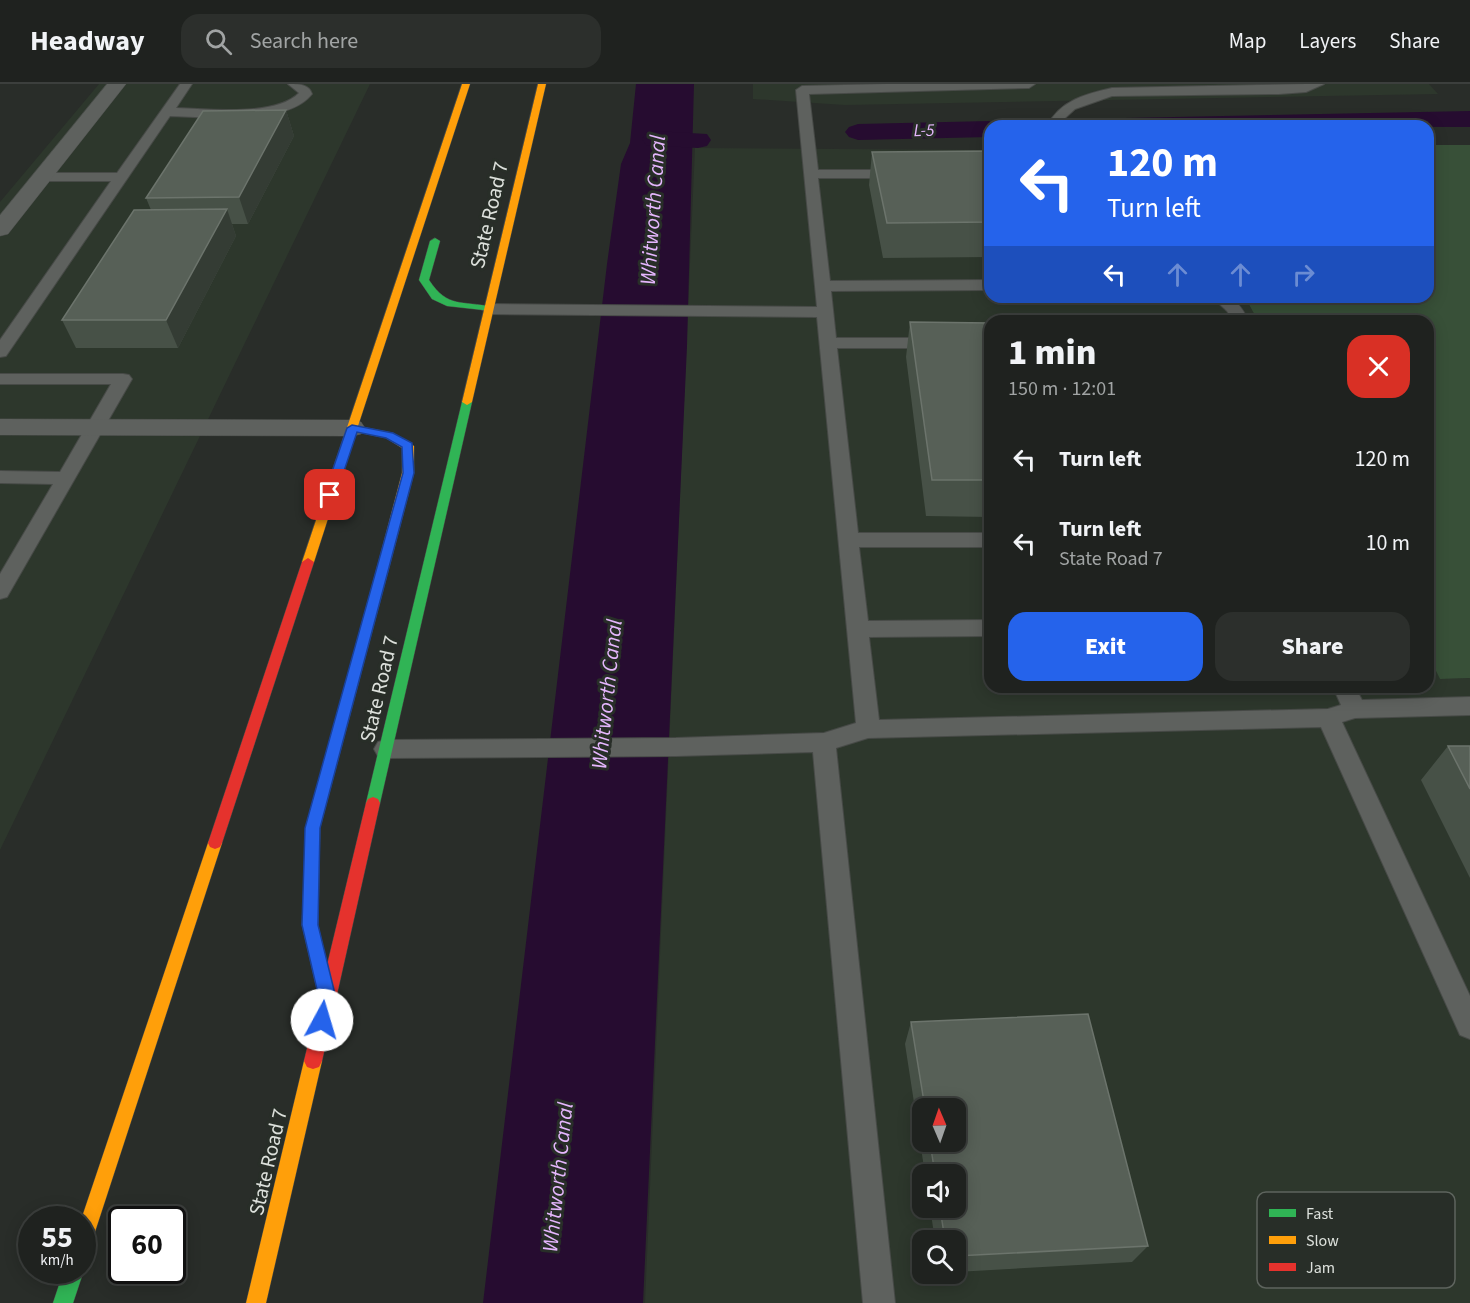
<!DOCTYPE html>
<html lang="en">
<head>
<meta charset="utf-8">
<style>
	body { margin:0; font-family:"Source Sans 3",sans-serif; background:#2c2f2c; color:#f1f3f6; height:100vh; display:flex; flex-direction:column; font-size:22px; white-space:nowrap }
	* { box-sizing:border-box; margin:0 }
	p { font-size:20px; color:#a1a4a4 }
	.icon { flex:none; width:33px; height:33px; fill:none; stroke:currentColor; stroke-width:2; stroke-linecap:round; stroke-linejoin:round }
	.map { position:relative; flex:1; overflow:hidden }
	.drawer { position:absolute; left:984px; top:231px; width:450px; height:378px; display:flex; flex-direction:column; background:#1f221f; border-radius:18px; box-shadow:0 3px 15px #0003,0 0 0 2px #3c3f3d }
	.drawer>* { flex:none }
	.top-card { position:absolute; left:984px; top:36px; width:450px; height:183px; border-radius:18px; box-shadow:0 3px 15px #0003,0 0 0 2px #3c3f3d; background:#2563eb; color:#fff; overflow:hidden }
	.needle { width:39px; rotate:358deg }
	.tools { position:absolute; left:912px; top:1014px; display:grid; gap:12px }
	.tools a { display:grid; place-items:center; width:54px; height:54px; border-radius:12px; background:#1f221f; box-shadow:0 3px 15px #0003,0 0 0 2px #3c3f3d; font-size:30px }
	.speed { position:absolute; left:18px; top:1122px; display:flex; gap:12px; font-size:30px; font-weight:700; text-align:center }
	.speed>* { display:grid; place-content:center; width:78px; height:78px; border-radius:50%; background:#1f221f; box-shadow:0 3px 15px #0003,0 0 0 2px #3c3f3d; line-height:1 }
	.speed small { font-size:15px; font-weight:400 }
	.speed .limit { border:3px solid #111; border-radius:9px; background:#fff; color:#111 }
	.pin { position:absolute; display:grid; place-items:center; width:51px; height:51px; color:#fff; margin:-26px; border-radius:12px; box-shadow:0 3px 9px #0006 }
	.me { position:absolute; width:66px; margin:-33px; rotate:6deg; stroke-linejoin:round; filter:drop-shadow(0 0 4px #0008) }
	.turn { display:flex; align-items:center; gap:21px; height:126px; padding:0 24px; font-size:27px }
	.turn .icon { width:78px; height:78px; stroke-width:2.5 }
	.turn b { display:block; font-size:42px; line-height:51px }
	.lanes { display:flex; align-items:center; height:57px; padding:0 24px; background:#0003; justify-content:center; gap:30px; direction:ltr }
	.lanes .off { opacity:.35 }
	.round { display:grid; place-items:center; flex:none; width:63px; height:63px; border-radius:18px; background:#2c2f2c }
	.headline { display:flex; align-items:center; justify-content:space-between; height:102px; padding:0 24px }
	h1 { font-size:36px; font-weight:800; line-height:45px }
	.cta { display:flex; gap:12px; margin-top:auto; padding:12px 24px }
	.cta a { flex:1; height:69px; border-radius:18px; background:#2563eb; color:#fff; font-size:24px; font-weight:800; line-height:69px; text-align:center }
	.cta a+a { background:#2c2f2c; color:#f1f3f6 }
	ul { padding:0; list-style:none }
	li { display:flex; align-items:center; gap:18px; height:84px; padding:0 24px }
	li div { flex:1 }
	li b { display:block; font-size:22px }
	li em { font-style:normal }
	header { display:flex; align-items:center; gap:36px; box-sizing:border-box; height:84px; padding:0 30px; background:#1f221f; border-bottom:2px solid #3c3f3d }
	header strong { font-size:28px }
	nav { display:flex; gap:33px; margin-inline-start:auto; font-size:21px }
	.search { width:420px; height:54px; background:#2c2f2c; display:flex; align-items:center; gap:15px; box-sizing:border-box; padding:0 21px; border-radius:18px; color:#a1a4a4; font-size:22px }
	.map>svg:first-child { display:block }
	.built { fill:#2d372c; fill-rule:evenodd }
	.green { fill:#385038 }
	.water { fill:#260c30 }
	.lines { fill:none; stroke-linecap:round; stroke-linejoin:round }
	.canal { fill:#260c30; fill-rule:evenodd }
	.lane-casing { stroke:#474a47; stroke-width:2 }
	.street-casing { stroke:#474a47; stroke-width:1 }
	.fast-casing { stroke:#474a47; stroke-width:1 }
	.slow-casing { stroke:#474a47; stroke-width:1 }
	.jam-casing { stroke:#474a47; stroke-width:1 }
	.lane { fill:#5e615e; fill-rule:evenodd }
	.street { fill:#5e615e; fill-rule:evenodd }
	.fast { fill:#30b455; fill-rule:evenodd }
	.slow { fill:#ff9f0a; fill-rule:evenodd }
	.jam { fill:#e5322d; fill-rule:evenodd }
	.wall { fill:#475147; fill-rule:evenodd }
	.shaded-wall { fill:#343c34 }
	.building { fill:#576057; stroke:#6c746c; stroke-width:1.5 }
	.route { fill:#2563eb; stroke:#184099; stroke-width:1.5 }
	.labels { text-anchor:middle; stroke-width:6; stroke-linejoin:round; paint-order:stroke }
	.far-water-label { font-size:18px; font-style:italic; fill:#e5b6fd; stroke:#282e28 }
	.street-label { font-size:21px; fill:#dde1dc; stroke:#282e28 }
	.water-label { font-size:22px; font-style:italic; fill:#e5b6fd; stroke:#282e28 }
	.key { fill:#282e28; stroke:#5e645e; stroke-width:1.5 }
	.key-label { font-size:16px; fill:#dde1dc }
</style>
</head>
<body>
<header>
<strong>Headway</strong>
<div class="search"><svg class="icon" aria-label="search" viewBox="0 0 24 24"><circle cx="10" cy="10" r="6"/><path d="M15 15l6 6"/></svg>Search here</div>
<nav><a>Map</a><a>Layers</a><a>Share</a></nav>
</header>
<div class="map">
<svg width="1470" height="1219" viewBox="0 0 1470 1219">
	<rect width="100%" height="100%" fill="#292d29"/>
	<path class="built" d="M99,0H370L0,766V118Z
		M753,0H1429L1438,10L845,21L753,15Z
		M695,64L990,66V213H1245L1258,237H990V603H1428V571L1440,595L1470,594V1219H645ZM922,1024H956V1058H922ZM922,1090H956V1124H922ZM922,1156H956V1190H922Z"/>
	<path class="green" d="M1428,61H1470V594L1440,595L1428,571V237H1258L1245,213H1428Z"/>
	<path class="water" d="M636,0H694L687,262L643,1219H483L607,180L621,80L630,59Z"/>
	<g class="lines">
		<path class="canal" d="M1470,27V43L1112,42L1116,37L1125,34Z
			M990,37L1001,42H990V53L858,56L849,53L845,48L849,43L858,40Z
			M655,47L707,50L711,56L707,62L698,64L646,61L642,55L646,49Z"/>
		<defs>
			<path id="lane" d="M180,0H192L176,24C209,25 275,33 299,9L288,0C298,0 309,0 312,10C287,42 208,33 170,32L6,272L0,273V256L111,97H42L35,93L42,89H117Z
				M886,0H1035L1029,4L809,10L818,86H902L909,90L902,94H818L830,197L990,196V206L831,207L836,254H990V264H837L858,449H990V463H859L868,537L990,536V552L869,553L879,636L1328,625L1341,621L1333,603H1355L1362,616L1470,613V631L1355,634L1342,638L1470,912V955L1460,951L1321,643L868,654L836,664L895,1219H863L813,668L676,672L386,674L378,672L374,665L378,658L386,656L676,654L824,649L856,639L817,233L489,230L481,225L489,220L817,223L796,6L802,2Z
				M1306,0H1324L1306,8L1279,10L1112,12L1075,25L1064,35L1061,42H1047C1061,16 1086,10 1112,4Z
				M1212,213C1235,213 1238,217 1249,237H1233L1227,227Z
				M0,290H123L129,291L132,295L7,513L0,515V490L53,400L0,399V387L60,388L111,300H0Z"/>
			<path id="street" d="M107,0H126L8,150L0,152V131Z
				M0,335L352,336L361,338L365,344L361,350L352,352L0,351Z"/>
			<path id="fast" d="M435,154L440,157L429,196C448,225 462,216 492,223V227L447,222L432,215L419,196L430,157Z
				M467,315L472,318L380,719L378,723L373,725L368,723L366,719L462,318Z
				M388,461L394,465L320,744L318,841L334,910L332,915L326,918L320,915L318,910L302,841L306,744L382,465Z
				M82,1183L84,1186L73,1219H53L64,1186H82Z"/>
			<path id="slow" d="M462,0H470L358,342L393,349L414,362V389L394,465L388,469L382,465L402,389V364L386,354L356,348L314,478L308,482L304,481L302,478Z
				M538,0H546L472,318L467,321L462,318Z
				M215,753L220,755L222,759L91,1160L89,1167L82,1169V1136H81L208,759L210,755Z
				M313,969L319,971L322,977L266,1219H246L304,977L307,971Z"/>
			<path id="jam" d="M308,474L314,478L222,759L220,763L215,765L210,763L208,759L302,478Z
				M373,713L378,715L380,719L322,977L319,983L313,985L307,983L304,977L366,719L368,715Z"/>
		</defs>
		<use href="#lane" class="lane-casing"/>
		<use href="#street" class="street-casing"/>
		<use href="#fast" class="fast-casing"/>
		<use href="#slow" class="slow-casing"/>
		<use href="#jam" class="jam-casing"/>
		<use href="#lane" class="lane"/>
		<use href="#street" class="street"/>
		<use href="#fast" class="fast"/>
		<use href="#slow" class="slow"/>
		<use href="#jam" class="jam"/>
	</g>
	<path class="wall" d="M286,26L294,52L248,140H232L236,152L178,264H76L62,236L151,126L146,114Z
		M990,67V173L883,174L869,101L872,68Z
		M910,238L990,239V433L926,432L906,273Z
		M1448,662H1470V794L1421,696Z
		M911,938L1148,1162L1132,1178L956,1188V1156H935L930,1124H956V1090H925L905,960ZM922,1024H956V1058H922Z"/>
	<path class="shaded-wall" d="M286,26L294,52L248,140L239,113Z
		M227,125L236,152L178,264L166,236Z"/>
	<path class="building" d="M286,26L239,113L146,114L203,27Z
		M990,67V138L887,139L872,68Z
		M227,125L166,236H62L134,126Z
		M910,238L990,239V396H932Z
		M1448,662H1470V705Z
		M1088,930L1148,1162L956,1172V1156H945L940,1124H956V1090H935L930,1058H956V1024H925L911,938Z"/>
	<path class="route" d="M352,341L393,349L412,359L414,389L320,744L318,841L336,914L328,942L322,944L316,942L314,936L319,914L302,841L305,744L403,389L402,363L386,354L357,348L336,411L330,415L326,414L324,411L347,344Z"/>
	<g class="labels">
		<g class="far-water-label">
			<text transform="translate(924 46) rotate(-2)" y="6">L-5</text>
		</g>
		<g class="street-label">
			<text transform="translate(489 131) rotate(-77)" y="7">State Road 7</text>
			<text transform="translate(379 605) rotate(-77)" y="7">State Road 7</text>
			<text transform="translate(268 1078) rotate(-77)" y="7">State Road 7</text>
		</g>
		<g class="water-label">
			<text transform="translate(652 126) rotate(-86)" y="8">Whitworth Canal</text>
			<text transform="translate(606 610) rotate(-84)" y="8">Whitworth Canal</text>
			<text transform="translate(557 1093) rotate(-84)" y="8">Whitworth Canal</text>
		</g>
	</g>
	<rect x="1257" y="1108" width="198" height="96" rx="9" class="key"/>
	<rect x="1269" y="1125" width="27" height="8" fill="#30b455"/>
	<rect x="1269" y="1152" width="27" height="8" fill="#ff9f0a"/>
	<rect x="1269" y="1179" width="27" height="8" fill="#e5322d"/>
	<g class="key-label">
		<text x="1306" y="1135">Fast</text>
		<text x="1306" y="1162">Slow</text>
		<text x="1306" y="1189">Jam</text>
	</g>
</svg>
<div class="tools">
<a><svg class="needle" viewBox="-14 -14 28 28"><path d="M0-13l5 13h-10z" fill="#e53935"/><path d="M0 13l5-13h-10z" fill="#a1a4a4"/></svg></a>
<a><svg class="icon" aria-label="sound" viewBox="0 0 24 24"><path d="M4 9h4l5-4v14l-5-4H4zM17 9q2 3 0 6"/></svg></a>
<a><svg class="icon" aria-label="search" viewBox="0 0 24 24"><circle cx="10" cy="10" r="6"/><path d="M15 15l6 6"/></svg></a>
</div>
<div class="speed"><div>55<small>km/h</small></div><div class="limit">60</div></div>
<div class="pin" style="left:330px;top:411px;background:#d93025"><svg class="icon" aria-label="arrive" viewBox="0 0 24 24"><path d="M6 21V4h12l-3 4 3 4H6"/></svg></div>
<svg class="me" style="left:322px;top:936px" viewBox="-20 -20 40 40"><circle r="19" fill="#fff"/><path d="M0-13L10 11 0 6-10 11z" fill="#2563eb"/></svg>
<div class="top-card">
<div class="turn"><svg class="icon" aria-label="left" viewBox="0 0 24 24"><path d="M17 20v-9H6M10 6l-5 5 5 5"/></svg><div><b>120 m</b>Turn left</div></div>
<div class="lanes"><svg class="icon" aria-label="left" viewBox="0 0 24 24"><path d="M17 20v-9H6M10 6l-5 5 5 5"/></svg><svg class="icon off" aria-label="ahead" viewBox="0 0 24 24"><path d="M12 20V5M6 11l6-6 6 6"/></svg><svg class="icon off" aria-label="ahead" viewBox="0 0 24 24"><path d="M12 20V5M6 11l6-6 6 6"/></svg><svg class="icon off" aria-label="right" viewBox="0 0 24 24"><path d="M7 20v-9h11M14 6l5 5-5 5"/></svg></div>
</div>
<section class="drawer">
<div class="headline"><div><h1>1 min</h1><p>150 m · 12:01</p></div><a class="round" style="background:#d93025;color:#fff"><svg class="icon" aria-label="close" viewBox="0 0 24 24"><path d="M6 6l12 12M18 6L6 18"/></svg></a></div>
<ul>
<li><svg class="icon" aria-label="left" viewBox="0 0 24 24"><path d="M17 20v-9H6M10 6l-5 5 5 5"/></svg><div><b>Turn left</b></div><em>120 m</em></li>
<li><svg class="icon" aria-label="left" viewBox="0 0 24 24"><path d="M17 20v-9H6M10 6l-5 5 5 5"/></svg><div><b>Turn left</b><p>State Road 7</p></div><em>10 m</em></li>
</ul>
<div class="cta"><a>Exit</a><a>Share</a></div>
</section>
</div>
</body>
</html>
